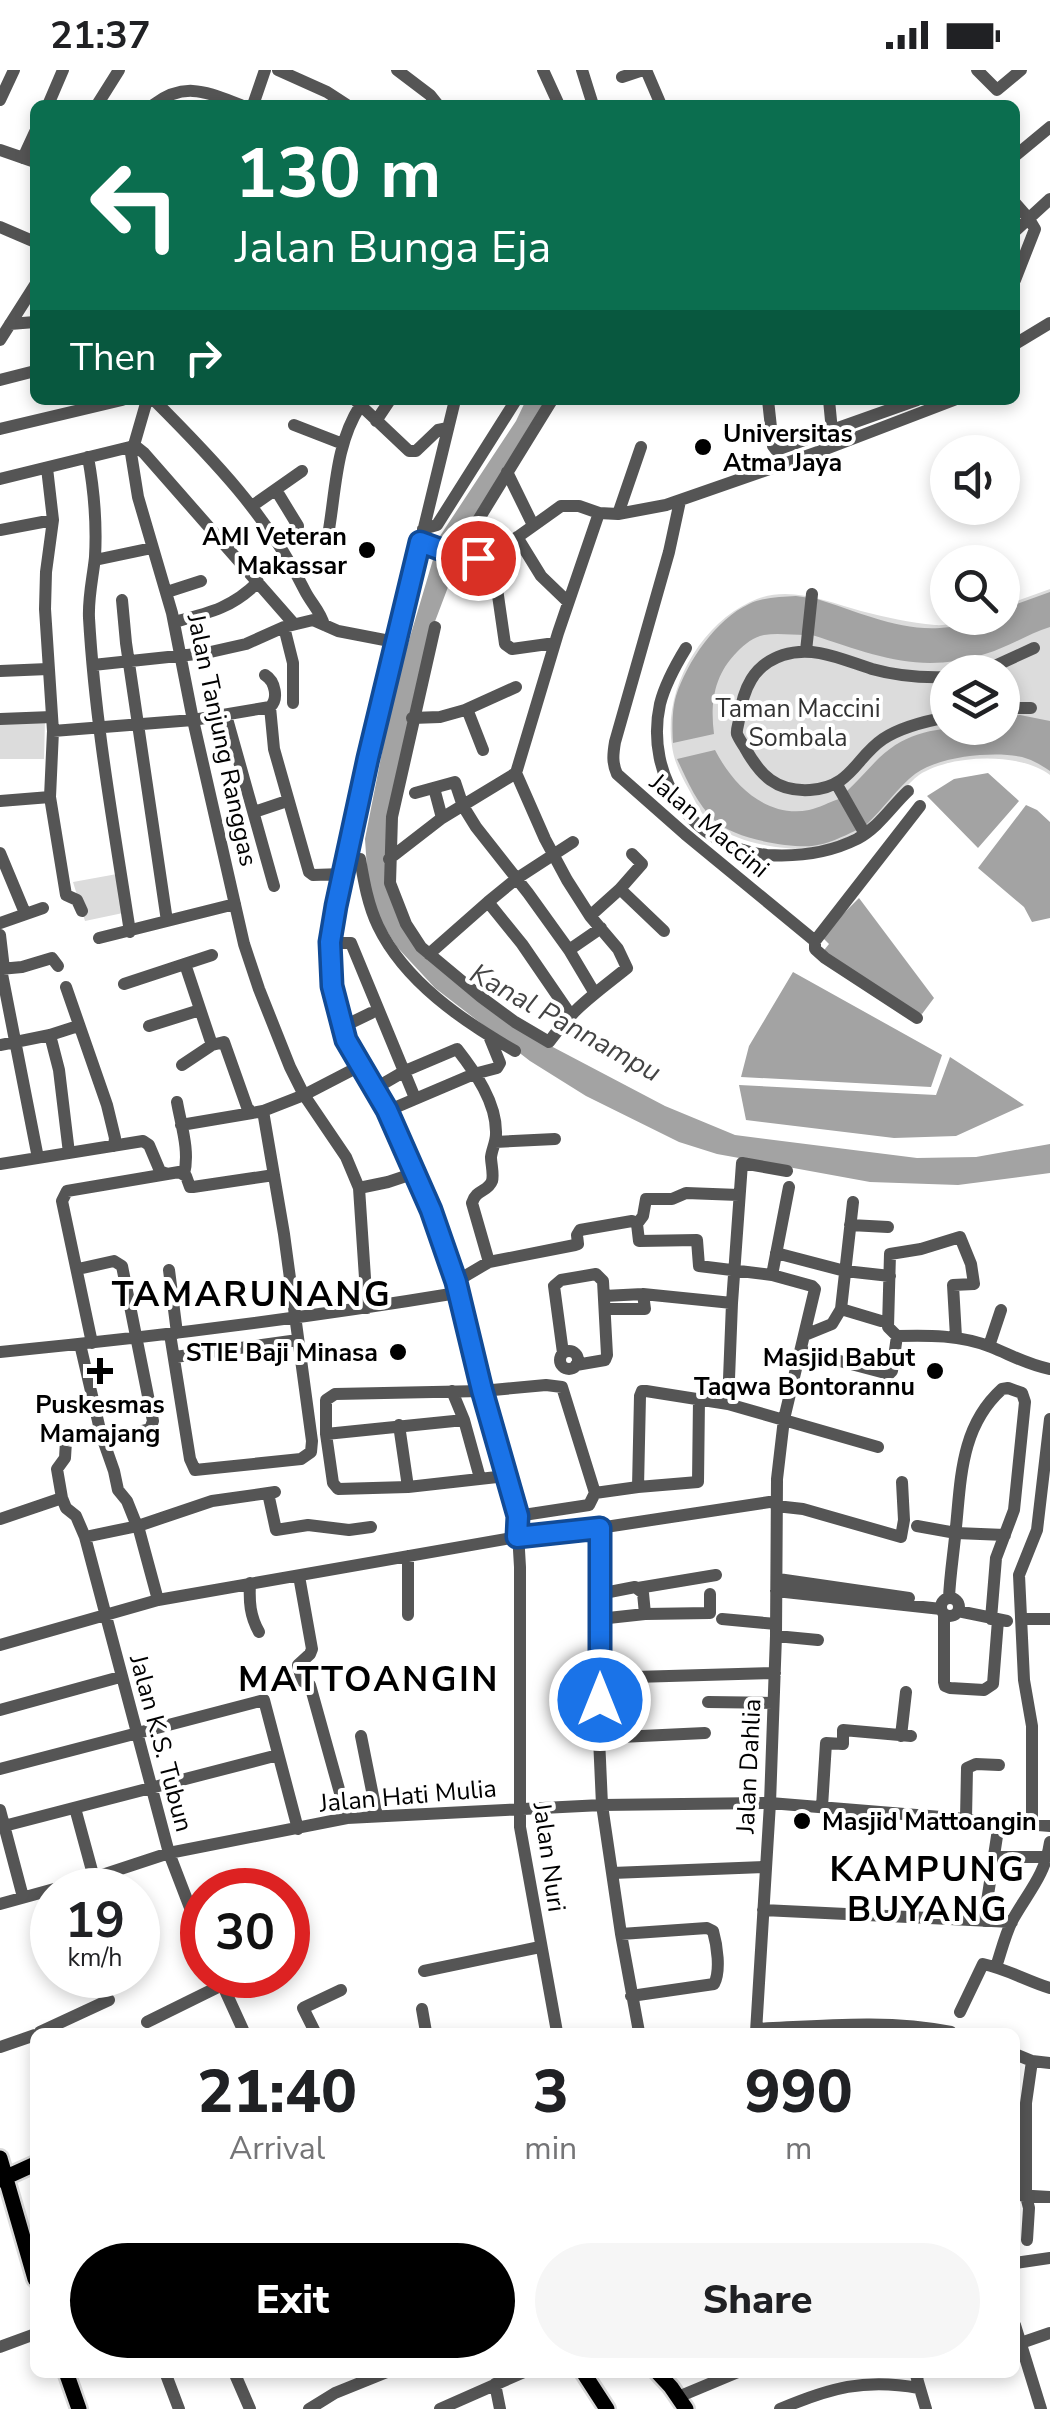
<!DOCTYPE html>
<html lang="en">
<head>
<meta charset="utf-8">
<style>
	body { margin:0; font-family:"Nunito Sans",sans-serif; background:#f6f6f6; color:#202124; height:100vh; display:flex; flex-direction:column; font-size:38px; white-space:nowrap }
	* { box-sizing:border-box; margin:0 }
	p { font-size:32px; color:#757577 }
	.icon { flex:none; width:55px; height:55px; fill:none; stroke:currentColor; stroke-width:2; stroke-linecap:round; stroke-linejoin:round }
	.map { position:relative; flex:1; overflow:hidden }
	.panel { position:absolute; left:30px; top:1958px; width:990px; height:350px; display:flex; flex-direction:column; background:#fff; border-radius:15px; box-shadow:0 5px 15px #0003 }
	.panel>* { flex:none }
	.guide { position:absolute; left:30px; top:30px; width:990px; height:305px; border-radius:15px; box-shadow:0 5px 15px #0003; background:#0b6e4f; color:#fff; overflow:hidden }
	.fabs { position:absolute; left:930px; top:365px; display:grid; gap:20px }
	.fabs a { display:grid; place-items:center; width:90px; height:90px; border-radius:50%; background:#fff; box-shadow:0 5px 15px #0003; font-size:50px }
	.speed { position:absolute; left:30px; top:1798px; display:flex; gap:20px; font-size:50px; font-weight:700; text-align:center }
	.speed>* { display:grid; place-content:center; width:130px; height:130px; border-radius:50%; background:#fff; box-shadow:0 5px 15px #0003; line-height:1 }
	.speed small { font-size:25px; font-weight:400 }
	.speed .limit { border:15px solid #d22; background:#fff; color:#111 }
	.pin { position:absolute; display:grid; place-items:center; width:85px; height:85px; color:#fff; margin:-42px; border:5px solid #fff; border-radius:50%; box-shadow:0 2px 10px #0007 }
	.me { position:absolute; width:110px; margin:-55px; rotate:0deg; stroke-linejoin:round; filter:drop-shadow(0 0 8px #0008) }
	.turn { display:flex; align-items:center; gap:35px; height:210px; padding:0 40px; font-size:45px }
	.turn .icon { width:130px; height:130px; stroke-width:2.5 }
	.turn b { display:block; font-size:70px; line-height:85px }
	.then { display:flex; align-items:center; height:95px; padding:0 40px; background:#0003; gap:20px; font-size:38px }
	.eta { display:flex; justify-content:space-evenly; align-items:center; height:170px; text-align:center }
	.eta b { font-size:60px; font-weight:800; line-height:70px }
	.button { display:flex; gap:20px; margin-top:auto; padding:20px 40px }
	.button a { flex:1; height:115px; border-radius:60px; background:#000; color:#fff; font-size:40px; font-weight:800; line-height:115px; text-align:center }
	.button a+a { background:#f6f6f6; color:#202124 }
	.status { display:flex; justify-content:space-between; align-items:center; height:70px; padding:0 50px; background:#fff; direction:ltr }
	.status svg { height:28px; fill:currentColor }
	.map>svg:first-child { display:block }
	.green { fill:#dcdcdc; fill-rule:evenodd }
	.water { fill:#a3a3a3 }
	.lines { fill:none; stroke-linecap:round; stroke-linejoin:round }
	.major-casing { stroke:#dbdbdb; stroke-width:20 }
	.minor { stroke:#555; stroke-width:12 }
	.major { stroke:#000; stroke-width:15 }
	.route-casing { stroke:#114b97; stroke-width:25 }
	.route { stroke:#1a73e8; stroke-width:18 }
	.poi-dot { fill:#000; stroke:#fff; stroke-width:4 }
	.labels { text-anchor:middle; stroke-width:8; stroke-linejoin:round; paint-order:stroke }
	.poi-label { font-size:25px; font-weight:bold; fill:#000; stroke:#fff; text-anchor:end }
	.park-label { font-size:25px; fill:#333; stroke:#fff }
	.street-label { font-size:25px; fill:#000; stroke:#fff }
	.water-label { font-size:28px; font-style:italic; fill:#444; stroke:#fff }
	.district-label { font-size:35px; font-weight:bold; letter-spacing:2.5px; fill:#000; stroke:#fff }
</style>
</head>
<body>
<div class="status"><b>21:37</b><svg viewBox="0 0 49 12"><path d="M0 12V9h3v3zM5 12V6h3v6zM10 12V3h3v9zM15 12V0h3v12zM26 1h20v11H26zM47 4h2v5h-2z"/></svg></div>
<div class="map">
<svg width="1050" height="2339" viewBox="0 0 1050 2339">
	<rect width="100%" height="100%" fill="#fff"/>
	<path class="green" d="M1050,519V705C1020,682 951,684 919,705C907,714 898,727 888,738C861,765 824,783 786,778C762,776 733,769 714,755C702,748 695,730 688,718C681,705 674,692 672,676C663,621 699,556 750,532C786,514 825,531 861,541C885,547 910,553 935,555C948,556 960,551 972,549C982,547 992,548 1002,548L1003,536ZM948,602H1002V658H948Z
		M0,648L45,649L44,689H0Z
		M117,804L123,843L85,851L73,812Z"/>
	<path class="water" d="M526,330H549L470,459L431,562L386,792L414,872L549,975L665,1036L735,1065L917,1088L976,1087L1050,1074V1103L958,1115L870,1112L717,1084L679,1072L586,1026L530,991L435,918L397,877L378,847L368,814L365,769L394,621L440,466L516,351Z
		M1050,522V557C1028,564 1008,577 985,584C919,605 875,585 812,565L817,529C856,541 899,561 940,558C962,557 981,548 1002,548L1003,539Z
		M796,526L810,528L805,565C792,565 777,563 764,565C753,567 745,574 737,582C714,605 710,633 714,664L673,673C672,659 672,639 676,626C687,592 716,549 749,534C763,527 781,527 796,526Z
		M1020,645L1050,651V701C1041,695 1033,690 1022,687C994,681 939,686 915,704C899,716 882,740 866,755L846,722C858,711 868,699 879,688C916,653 956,658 1002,658L1003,647Z
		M715,680C733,715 766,748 809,740C819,738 829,732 839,729L857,760C842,767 828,774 812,776C787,778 732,768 714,750C697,734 687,710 677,689Z
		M988,703L1019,731L978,778L927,726L954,709Z
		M1026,735L1037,740L1050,752V848L1032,852L1024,837L978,798Z
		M859,828L934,928L922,944L882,925L821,884L829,874L821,866Z
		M793,902L942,985L931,1017L741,1007L749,976Z
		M950,987L1024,1035L956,1066L894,1068L746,1050L739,1015L936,1025Z"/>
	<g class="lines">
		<defs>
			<path id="major" d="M0,2088L35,2209
				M0,2110L35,2094
				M66,2302L79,2339
				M583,2302L607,2339
				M657,2302L671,2317L686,2339"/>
		</defs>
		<use href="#major" class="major-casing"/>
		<path class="minor" d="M278,0L327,22L347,35
			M397,0L430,25L438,35
			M543,0L559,35
			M582,0L593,35
			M646,0L661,35
			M977,0L997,20L1021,0
			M622,7L643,0
			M0,30L14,0
			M48,35L63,0
			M97,35L119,0
			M153,35C185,11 206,22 241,35
			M253,35L265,0
			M0,80L35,92
			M1015,86L1050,57
			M23,88L35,62
			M1015,133L1029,149L1035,159L1015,210
			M0,157L35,172
			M1015,161L1050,129
			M10,254L35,252
			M0,270L35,215
			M1015,274L1050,253
			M0,310L35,301
			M147,330L134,375L130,377L138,427L172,543L193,650L244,874L259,919L290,997L304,1025L346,1087L359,1118L367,1238
			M154,330C212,388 269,447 305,521C311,533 321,542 324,555
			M355,330L409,381H416L438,360L448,358
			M455,330L368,688L336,836L330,873V891L335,932L346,970L387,1041L431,1139L455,1212L482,1321L517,1446L520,1497V1757L557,1962
			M768,330L773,376L776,380L917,330
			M829,330L832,361
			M376,351L390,330
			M294,355L343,374
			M0,359L122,330
			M134,375L144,383L294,554
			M88,387C94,420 97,452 95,487C93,507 88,527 89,548C95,653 114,758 130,862
			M47,398L53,450L46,502L45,539L53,661L50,727L66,825L77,830L82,841
			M507,402L533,455
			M0,409L130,377
			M276,420L298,456
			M680,431L669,482L615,672C613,684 612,693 617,704L685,764L815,871L920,736
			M252,436L302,401
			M618,444L641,377
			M423,459L437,455L516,330
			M0,460L53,450
			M517,467L541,506L568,532
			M327,471C336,425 334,377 360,336
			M420,472L464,489H478L501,479L561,436H579L599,443L618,444L666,435L818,382L954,330
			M492,484L505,574L512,579L555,573
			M464,489L463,482L469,465L552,330
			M95,490L152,478
			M167,522L201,511
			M122,530L126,573L167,851
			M174,552C209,543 232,538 258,512
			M284,557L293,593V633
			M435,557L392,747L390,813L406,854L421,877L481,927L515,952L549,972C573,938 596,923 627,898L618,879L590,846L567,810L545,769L516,703L558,563L599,443
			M686,578C675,596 665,614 660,634C644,707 693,778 767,785C798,787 829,783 857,769C879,757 891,737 908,721
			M806,581L812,524
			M93,595L206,583L246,574L284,557L313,550L338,561L395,572
			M0,601L48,599
			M974,602L997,595L1034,578
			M265,605C275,611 279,629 270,637L274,679L309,802L313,805L343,804
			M948,607C922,608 897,606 872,599C843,590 814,575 783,585C753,595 743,619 739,649C739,654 736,659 737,664C739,669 742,673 745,678C760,705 776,722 810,720C852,717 855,688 883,669C901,657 926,651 948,647
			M1002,638H1031
			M467,639L483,680
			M226,645L274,816
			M412,648L440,647L465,640L516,617
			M0,649L52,647
			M53,661L193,650L270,637
			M836,713L865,764
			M434,718L442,748
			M415,723L455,712L463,736L476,757L528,823L569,880L594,922
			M0,731L50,727
			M254,742L287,731
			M0,783L25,843
			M347,789H360C364,812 368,835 378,856C405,912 463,951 515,981
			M389,789L442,748L516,703
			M620,819L664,861
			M488,832L516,809L573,772
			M590,846L620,819L642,794L632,784
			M0,853L43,838
			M0,865L4,899
			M99,868L235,834
			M815,871V879L825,888L917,948
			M330,873H351L415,1028
			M569,880L601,858
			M429,884L488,832L522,874L570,944
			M185,894L212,975
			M0,899L22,897L52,888L58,896
			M1,899L38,1088
			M124,914L212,885
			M66,917L107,1035L115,1068L114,1076
			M149,956L200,940
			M342,957L371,943
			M50,965L59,1000L69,1083
			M0,975L50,965L78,956
			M182,995L212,975L224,972L247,1037L252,1043L263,1041
			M374,1019L405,1001L457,979C475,1002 497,1033 496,1064C496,1072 492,1079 491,1087C491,1094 494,1104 492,1111C488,1122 476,1119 472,1133L489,1192L455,1212
			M177,1032C181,1055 190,1081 184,1104
			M387,1041L474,1004L497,998L500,993L489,966
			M181,1055L252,1043
			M495,1072L555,1069
			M0,1094L143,1071L149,1075L160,1101L167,1104
			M359,1118L388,1112L415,1103
			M637,1154L643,1146L646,1129H672L686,1123L739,1125
			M850,1155L888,1157
			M776,1183L845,1201L890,1206
			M489,1192L575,1175L578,1174L577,1165L580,1160L632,1151L637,1154L639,1171L697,1170L699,1196L772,1205
			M78,1199L114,1191L122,1196L153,1351L150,1359L125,1365
			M169,1200L177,1263
			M604,1226L643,1224L732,1233
			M605,1239H645L643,1224
			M841,1239L881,1251
			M170,1264L190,1389L195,1400L301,1389L311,1382L312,1371L284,1164L263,1041L304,1025L360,996
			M805,1265L832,1254L841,1239L853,1132
			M897,1266L888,1257L890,1184L921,1179L960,1167L971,1194L974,1214L953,1215L956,1267
			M92,1273L62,1131L67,1121L179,1102L186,1106L190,1117H193L274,1105
			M989,1276L1001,1240
			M802,1281L889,1304L892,1301L897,1266C928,1265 961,1265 991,1277C1011,1285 1028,1295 1050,1299
			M560 1290a9 9 0 1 1 18 0a9 9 0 1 1-18 0Z
			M0,1282C153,1267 306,1248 457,1223
			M563,1283L554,1216L561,1210L596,1204L603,1211L607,1285L605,1290L576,1295
			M175,1287L298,1270
			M452,1321L464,1350L480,1408
			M728,1334L732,1233L742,1093L787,1101
			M399,1355L408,1417
			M101,1364L114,1401L118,1420L127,1431L137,1456
			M326,1364L464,1350
			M506,1406L408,1417L338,1419L333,1413L326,1364V1330L335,1324L482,1321L546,1315L562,1317L595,1423L638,1417L698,1412L699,1329
			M638,1417L640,1326L642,1321H646L728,1334L878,1377
			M268,1423L276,1460L308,1455L349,1460L371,1457
			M62,1428L57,1399L65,1388L66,1371L101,1364L80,1274
			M776,1436L803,1439L901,1467L904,1450L902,1412
			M517,1446L589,1435L595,1423
			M0,1449L62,1428L66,1438L76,1446L85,1467L169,1783L202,1869
			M138,1456L158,1530
			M917,1456L956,1463L1005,1465
			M599,1458V1668L602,1735L621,1864L639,1962
			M85,1467L138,1456L212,1431L275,1422
			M408,1486V1545
			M299,1506L312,1579L310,1584L298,1595L302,1611L310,1615L347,1748
			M778,1509L909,1528
			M250,1513C249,1532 250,1546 259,1562
			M638,1518L716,1505
			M776,1521L941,1539
			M599,1524L635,1517L643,1523L645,1544
			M941 1537a9 9 0 1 1 18 0a9 9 0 1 1-18 0Z
			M949,1528C950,1504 954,1481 956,1457C961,1407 961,1356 1002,1319L1008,1318L1022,1323L1025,1332L1014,1440L996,1488L991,1549
			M958,1541L1007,1551
			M944,1545V1612L945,1616L950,1618L984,1620L993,1614L998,1550
			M599,1549L645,1544L710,1543V1524
			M722,1549L776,1554
			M1021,1549H1050
			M776,1566L818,1570
			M0,1575L158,1530L517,1467L599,1458L776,1431
			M600,1608L775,1603
			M708,1632L773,1633
			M0,1640L120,1607
			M361,1666L377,1746
			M901,1666L906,1622
			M599,1668L705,1663
			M0,1699L264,1630L298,1759
			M822,1737L826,1673L843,1674V1660L911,1666
			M75,1738L94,1808
			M0,1740L23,1827
			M966,1749L967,1698L976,1694L999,1695
			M1032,1753V1656L1024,1610L1019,1505L1037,1460L1050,1349
			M4,1756L278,1685
			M995,1787H1048
			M612,1803L765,1797
			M0,1834L87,1810L169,1783L347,1748L602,1735L770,1733L1050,1756
			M763,1840L1012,1852
			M984,1851L999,1753
			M621,1864L707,1858L713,1861C717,1875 721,1901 714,1914L631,1926
			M996,1897C1001,1882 1005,1865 1012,1851C1028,1822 1045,1806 1050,1772
			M424,1901L540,1877
			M218,1905L244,1962
			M422,1939L426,1962
			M960,1942L983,1894C1007,1899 1027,1911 1050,1918
			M147,1952L222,1915
			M756,1959C820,1956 888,1949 951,1962
			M40,1962L109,1930
			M315,1962L303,1938L341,1920
			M756,1962L770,1733L776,1566L777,1409L784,1349L815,1219L812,1216L772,1205L789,1117
			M0,1977L35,1965
			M1015,1984L1032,1991L1050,1993
			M1015,2125L1050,2127
			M1027,2170L1029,2138L1026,2126V2033L1032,1991
			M1015,2193L1050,2188
			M1015,2255L1041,2339
			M1015,2275L1050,2263
			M0,2277L35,2264
			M165,2302L179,2339
			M234,2302L250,2339
			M923,2302L916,2305L926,2339
			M495,2314L500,2339
			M678,2327L738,2302
			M309,2339L335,2323L387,2302
			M440,2339L524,2302
			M780,2339C830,2318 864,2308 919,2318"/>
		<use href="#major" class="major"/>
	</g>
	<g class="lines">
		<defs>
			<path id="route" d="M478,488H464L420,472L368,688L336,836L330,872L332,916L346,970L387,1040L431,1140L456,1212L482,1320L518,1446L517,1467L600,1458V1630"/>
		</defs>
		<use href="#route" class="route-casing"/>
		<use href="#route" class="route"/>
	</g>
	<g class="poi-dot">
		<circle cx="703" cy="377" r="10"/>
		<circle cx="367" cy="480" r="10"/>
		<circle cx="398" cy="1282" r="10"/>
		<path d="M95 1286h10v10h10v10h-10v10h-10v-10h-10v-10h10z"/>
		<circle cx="935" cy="1301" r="10"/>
		<circle cx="802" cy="1751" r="10"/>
	</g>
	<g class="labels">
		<g class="poi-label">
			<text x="723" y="372" text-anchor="start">Universitas<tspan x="723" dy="29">Atma Jaya</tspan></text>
			<text x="347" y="475">AMI Veteran<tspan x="347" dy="29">Makassar</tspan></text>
			<text x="378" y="1291">STIE Baji Minasa</text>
			<text x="915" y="1296">Masjid Babut<tspan x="915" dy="29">Taqwa Bontorannu</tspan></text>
			<text x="100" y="1343" text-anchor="middle">Puskesmas<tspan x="100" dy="29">Mamajang</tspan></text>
			<text x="822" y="1760" text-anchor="start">Masjid Mattoangin</text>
		</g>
		<g class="park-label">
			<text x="798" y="647">Taman Maccini<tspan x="798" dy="29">Sombala</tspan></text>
		</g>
		<g class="street-label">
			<text transform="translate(223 670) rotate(78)" y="9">Jalan Tanjung Ranggas</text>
			<text transform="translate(710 755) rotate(40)" y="9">Jalan Maccini</text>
			<text transform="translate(162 1673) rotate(75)" y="9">Jalan K.S. Tubun</text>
			<text transform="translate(748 1696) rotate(-87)" y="9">Jalan Dahlia</text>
			<text transform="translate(408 1725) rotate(-5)" y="9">Jalan Hati Mulia</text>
			<text transform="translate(550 1787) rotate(82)" y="9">Jalan Nuri</text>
		</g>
		<g class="water-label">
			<text transform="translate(566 952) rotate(29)" y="10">Kanal Pannampu</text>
		</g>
		<g class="district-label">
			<text x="252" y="1236">TAMARUNANG</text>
			<text x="369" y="1621">MATTOANGIN</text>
			<text x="928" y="1811">KAMPUNG<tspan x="928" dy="40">BUYANG</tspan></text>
		</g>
	</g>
</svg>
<div class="fabs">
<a><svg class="icon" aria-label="sound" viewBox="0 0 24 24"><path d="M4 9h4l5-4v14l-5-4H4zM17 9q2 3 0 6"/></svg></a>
<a><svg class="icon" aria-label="search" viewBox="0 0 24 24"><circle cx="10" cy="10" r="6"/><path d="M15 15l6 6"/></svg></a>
<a><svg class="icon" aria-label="layers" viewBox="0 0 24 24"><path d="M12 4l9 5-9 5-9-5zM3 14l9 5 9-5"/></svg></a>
</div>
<div class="speed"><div>19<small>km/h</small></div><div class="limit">30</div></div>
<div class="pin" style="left:478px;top:488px;background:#d93025"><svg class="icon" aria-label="arrive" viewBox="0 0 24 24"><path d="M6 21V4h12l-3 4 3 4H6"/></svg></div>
<svg class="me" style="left:600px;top:1630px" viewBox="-20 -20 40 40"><circle r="17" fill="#1a73e8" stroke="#fff" stroke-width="3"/><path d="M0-11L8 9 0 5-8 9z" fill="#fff"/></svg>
<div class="guide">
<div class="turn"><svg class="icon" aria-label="left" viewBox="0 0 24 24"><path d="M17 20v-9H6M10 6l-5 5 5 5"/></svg><div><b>130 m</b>Jalan Bunga Eja</div></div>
<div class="then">Then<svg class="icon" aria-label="right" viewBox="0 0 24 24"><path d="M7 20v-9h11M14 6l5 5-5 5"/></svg></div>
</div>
<section class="panel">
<div class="eta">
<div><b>21:40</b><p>Arrival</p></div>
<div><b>3</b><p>min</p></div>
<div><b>990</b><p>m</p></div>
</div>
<div class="button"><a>Exit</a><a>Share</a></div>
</section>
</div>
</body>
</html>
